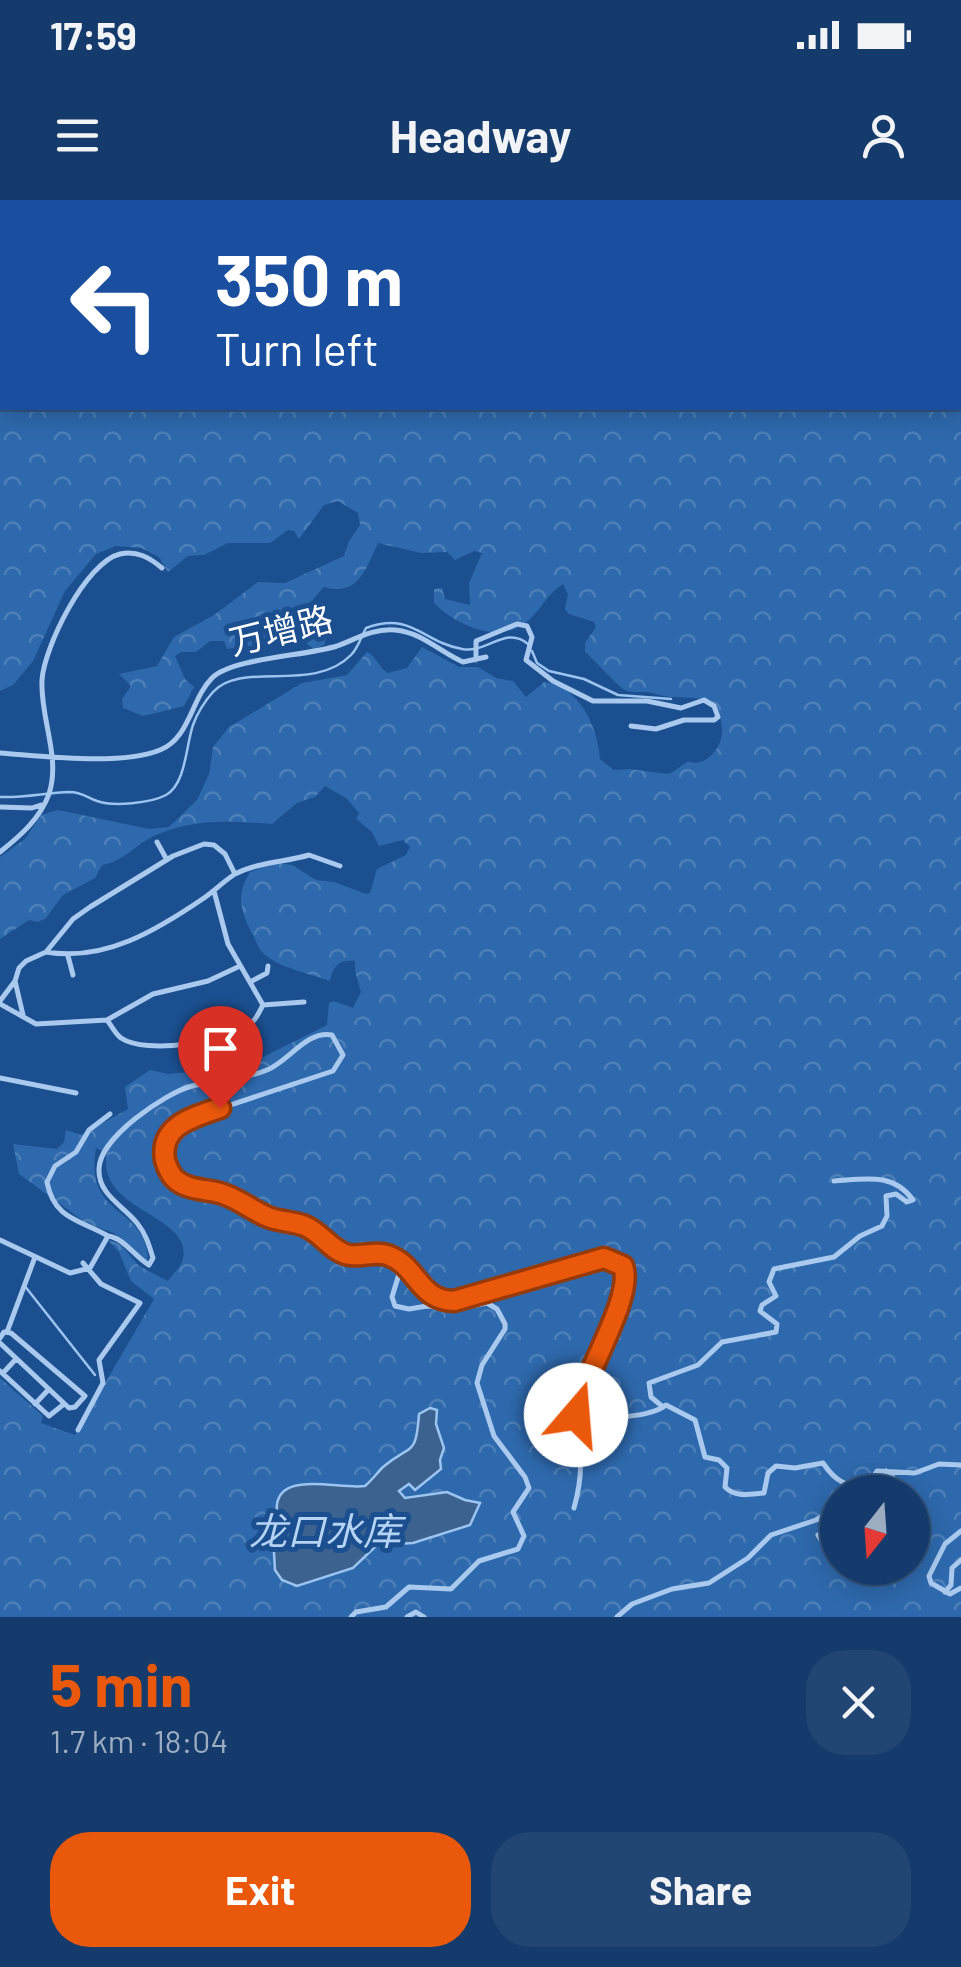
<!DOCTYPE html>
<html lang="en">
<head>
<meta charset="utf-8">
<style>
	body { margin:0; font-family:Barlow,"Noto Sans SC",sans-serif; background:#214673; color:#f1f3f6; height:100vh; display:flex; flex-direction:column; font-size:38px; white-space:nowrap }
	* { box-sizing:border-box; margin:0 }
	p { font-size:32px; color:#9dadc1 }
	.icon { flex:none; width:55px; height:55px; fill:none; stroke:currentColor; stroke-width:2; stroke-linecap:round; stroke-linejoin:round }
	.map { position:relative; height:1417px; overflow:hidden }
	.side { display:flex; flex-direction:column; background:#143b6b; flex:1 }
	.side>* { flex:none }
	.guide { position:absolute; left:0px; top:0px; width:962px; height:210px; box-shadow:0 5px 25px #0003,0 0 0 2px #33557e; background:#1a4fa0; color:#fff; overflow:hidden }
	.needle { width:65px; rotate:197deg }
	.buttons { position:absolute; left:820px; top:1275px; display:grid; gap:20px }
	.buttons a { display:grid; place-items:center; width:110px; height:110px; border-radius:50%; background:#143b6b; box-shadow:0 5px 25px #0003,0 0 0 2px #33557e; font-size:50px }
	.pin { position:absolute; display:grid; place-items:center; width:85px; height:85px; color:#fff; margin:-102px -42px; border-radius:50% 50% 50% 0; rotate:-45deg; box-shadow:0 0 10px #0007 }
	.pin .icon { rotate:45deg }
	.me { position:absolute; width:110px; margin:-55px; rotate:18deg; stroke-linejoin:round; filter:drop-shadow(0 0 8px #0008) }
	.turn { display:flex; align-items:center; gap:35px; height:210px; padding:0 50px; font-size:45px }
	.turn .icon { width:130px; height:130px; stroke-width:2.5 }
	.turn b { display:block; font-size:70px; line-height:85px }
	.round { display:grid; place-items:center; flex:none; width:105px; height:105px; border-radius:40px; background:#214673 }
	.overview { display:flex; align-items:center; justify-content:space-between; height:170px; padding:0 50px }
	h1 { font-size:60px; font-weight:700; line-height:75px; color:#ea580c }
	.cta { display:flex; gap:20px; margin-top:auto; padding:20px 50px }
	.cta a { flex:1; height:115px; border-radius:40px; background:#ea580c; color:#fff; font-size:40px; font-weight:700; line-height:115px; text-align:center }
	.cta a+a { background:#214673; color:#f1f3f6 }
	.status { display:flex; justify-content:space-between; align-items:center; height:70px; padding:0 50px; background:#143b6b; direction:ltr }
	.status svg { height:28px; fill:currentColor }
	header { display:flex; justify-content:space-between; align-items:center; height:130px; padding:0 50px; background:#143b6b; font-size:45px; font-weight:700 }
	.map>svg:first-child { display:block }
	.forest { fill:url(#forest-crowns); fill-rule:evenodd }
	.water { fill:#3c6290; stroke:#9cc4f0; stroke-width:2.5 }
	.lines { fill:none; stroke-linecap:round; stroke-linejoin:round }
	.stream { stroke:#9cc4f0; stroke-width:2.5 }
	.river { stroke:#3c6290; stroke-width:6 }
	.minor { stroke:#a9c9ee; stroke-width:5 }
	.route-casing { stroke:#983908; stroke-width:25 }
	.route { stroke:#ea580c; stroke-width:18 }
	.labels { text-anchor:middle; stroke-width:10; stroke-linejoin:round; paint-order:stroke }
	.street-label { font-size:35px; fill:#fff; stroke:#1b4f8f }
	.water-label { font-size:38px; font-style:italic; fill:#b5d3f5; stroke:#1b4f8f }
</style>
</head>
<body>
<div class="status"><b>17:59</b><svg viewBox="0 0 49 12"><path d="M0 12V9h3v3zM5 12V6h3v6zM10 12V3h3v9zM15 12V0h3v12zM26 1h20v11H26zM47 4h2v5h-2z"/></svg></div>
<header><svg class="icon" aria-label="menu" viewBox="0 0 24 24"><path d="M4 6h16M4 12h16M4 18h16"/></svg>Headway<svg class="icon" aria-label="person" viewBox="0 0 24 24"><circle cx="12" cy="8" r="4"/><path d="M4 21q1-7 8-7t8 7"/></svg></header>
<div class="map">
<svg width="961" height="1417" viewBox="0 0 961 1417">
	<defs>
		<pattern id="forest-crowns" width="20" height="18" patternUnits="userSpaceOnUse" patternTransform="scale(2.5)"><rect width="20" height="18" fill="#2e69ad"/><path d="M2 6a3 3 0 1 1 6 0M12 15a3 3 0 1 1 6 0" fill="none" stroke="#4d80b9"/></pattern>
	</defs>
	<rect width="100%" height="100%" fill="#1b4f8f"/>
	<path class="forest" d="M503,0H961V1417H0V1178L43,1216L41,1223L75,1235L154,1099L131,1081L119,1052L107,1039L121,1045L139,1066L168,1081C172,1075 179,1069 182,1062C198,1014 95,1013 107,953L96,948C84,1020 147,1004 148,1061L133,1053L114,1033L86,1023L19,974L13,944L57,949L64,942L66,930L81,935L128,909L125,887L150,870L168,874L243,867L327,825L329,803L334,801L353,808L361,792L355,771V761C340,758 332,767 330,781C311,774 278,768 263,753C258,748 255,738 251,732C240,708 236,696 250,672L276,663L292,665L316,680L334,682L366,694L370,693L377,669L406,655L410,647L403,640L379,646L372,632L356,619L359,613L346,598L325,586L315,597L297,603L272,624C231,621 195,618 156,635C137,643 125,661 102,665L95,678L63,695L46,718L38,722L29,720L0,739V657L25,639L41,615L58,610L149,629L169,627L197,600L209,574L213,547L229,527L302,483L347,475L367,452C377,457 378,467 388,473L407,468L422,447L459,467H478L496,478L513,481L526,497L544,482C580,486 598,528 600,559L614,570L629,569L668,574C675,572 682,564 688,562C690,561 693,563 696,563C711,561 723,545 722,529C720,495 696,498 671,497C663,497 655,493 648,492C639,491 633,494 625,490C617,486 596,461 585,452V443L596,427L594,422L569,414L565,409L568,394L563,384C548,393 542,408 529,420C501,446 457,426 434,403V389L442,388L445,399L470,405L469,383L482,353L474,351L455,360L447,352L421,353L378,343C366,369 358,397 324,387L313,399L331,421L324,445L314,449L283,427L270,435L275,444L260,452V456L248,462L252,451L239,447L227,449L224,441H210L196,452H181L175,456L185,479L194,487L184,506L143,516L123,508L122,499L131,486L119,474L157,466L174,437L214,415L258,382L285,383L344,356L349,341L360,325L358,313L338,301L324,305L299,339L294,331L288,330L270,343H228L204,355L188,356L168,372L159,357L141,348L116,346L96,354L65,391L33,461L13,485L0,491V22L2,21V208H960V2ZM838,1292H912V1368H838Z"/>
	<path class="water" d="M430,1208L437,1210L436,1224L444,1248L440,1260L441,1269L415,1290L409,1284L399,1291L405,1298L447,1292L465,1300L480,1303L470,1325L413,1343L377,1345L353,1368L297,1386L282,1380L275,1370L273,1336L278,1334V1328L271,1323L278,1320C266,1266 336,1290 365,1286C372,1280 377,1273 383,1267C411,1243 416,1258 419,1214Z"/>
	<g class="lines">
		<path class="stream" d="M532,451L537,463L549,471L584,479L618,495L671,499
			M0,597C24,598 45,593 69,592C82,592 86,597 97,601C113,607 151,603 166,595C186,584 186,545 193,525C197,514 205,501 213,492C242,460 313,494 351,455C358,448 361,437 366,428C412,411 422,442 462,449C486,454 506,425 528,444
			M24,1085L95,1175"/>
		<path class="river" d="M15,2L20,0
			M0,11L2,10"/>
		<path class="minor" d="M42,2L46,0
			M0,21L2,20
			M476,460V441L517,424L527,426L532,437L526,460L553,481L593,501H647L681,508L704,500L714,506L718,517L714,520H684L656,529L631,526
			M0,553C43,556 121,566 160,550C190,538 191,499 212,478C232,458 306,456 337,446C356,439 374,428 395,430C421,432 440,452 463,462L486,457
			M0,607L32,608L41,605
			M157,642L167,660
			M0,652C20,636 40,619 49,594C61,557 40,518 42,480C44,447 86,362 120,354C137,350 150,358 162,368
			M46,752C105,762 157,730 204,698C214,691 224,681 235,674C258,662 286,662 309,655L340,666
			M68,756L73,775
			M252,781L267,773L268,766
			M0,801L15,781
			M0,804L36,824L107,820L153,794L208,781L240,766
			M263,805L304,802
			M23,815L15,781L19,768L26,761L46,752L73,719L90,707L173,656L204,644L214,645L225,654L235,674
			M107,820C111,825 116,835 121,838C146,855 228,842 250,824C257,819 259,812 263,805L228,744L214,691
			M0,878L76,893
			M108,1036C81,1020 54,1020 47,982L55,966L76,952L89,930L110,914
			M0,1040L70,1073L90,1068L108,1036C124,1038 134,1056 149,1065L153,1058C149,1045 146,1034 137,1023C124,1006 98,995 99,969C99,938 165,893 192,886C217,880 243,880 267,870C289,861 307,830 332,835L343,855L333,871L185,920C172,930 162,940 165,957C170,992 206,986 231,997C245,1003 257,1014 272,1019C281,1022 292,1021 302,1025C319,1030 329,1049 345,1054C363,1059 380,1049 397,1059C415,1070 421,1093 441,1101L471,1096L603,1058L623,1066C636,1098 592,1159 580,1191C573,1213 578,1231 580,1254C582,1273 579,1290 574,1308
			M7,1132L35,1057
			M0,1138L4,1132L11,1133L85,1196L75,1207L69,1208L0,1143
			M597,1158L595,1216L600,1220C620,1216 651,1217 666,1205L695,1220L705,1257L719,1260L727,1268L725,1287C736,1298 750,1294 764,1293L768,1273L776,1266L795,1268L823,1263C835,1281 847,1288 868,1285L877,1271L915,1273L939,1264L961,1265
			M0,1171L49,1216L64,1204
			M3,1173L16,1159
			M35,1204L49,1189
			M663,1207L651,1197L649,1183L698,1165L722,1142L776,1132L777,1124L760,1111L762,1105L776,1096L769,1082L774,1069L834,1057L860,1036L882,1026L887,1016L886,996L896,994L907,1002L913,1000C893,972 865,979 834,981
			M78,1230L103,1183L99,1160L140,1103L101,1084L83,1063
			M886,1271L908,1292
			M912,1296L919,1307L912,1317
			M838,1325L818,1335L824,1345L838,1347
			M961,1331L945,1344L929,1376L931,1383L950,1394L961,1388
			M945,1392L951,1385L952,1368L961,1360
			M351,1417L356,1412L386,1407L409,1387L451,1389L479,1361L518,1349L524,1336L513,1312L529,1288L525,1277L494,1236L477,1183L482,1165L505,1129V1124L497,1109L487,1103L455,1109L427,1106L409,1109L395,1106L392,1097L399,1074L394,1065L366,1056
			M407,1417L416,1412L424,1417
			M617,1417L632,1404L672,1389L709,1383L748,1358L771,1335L816,1320L838,1307"/>
	</g>
	<g class="lines">
		<defs>
			<path id="route" d="M220,908C194,917 159,925 165,960C167,967 170,975 176,980C188,990 205,989 220,993C238,998 251,1010 268,1017C280,1022 293,1021 305,1026C322,1033 332,1052 349,1055C362,1057 375,1051 387,1055C418,1065 417,1100 454,1101L604,1058L623,1066C635,1097 582,1176 576,1215"/>
		</defs>
		<use href="#route" class="route-casing"/>
		<use href="#route" class="route"/>
	</g>
	<g class="labels">
		<g class="street-label">
			<text transform="translate(281 431) rotate(-14)" y="12">万增路</text>
		</g>
		<g class="water-label">
			<text x="325" y="1345">龙口水库</text>
		</g>
	</g>
</svg>
<div class="buttons">
<a><svg class="needle" viewBox="-14 -14 28 28"><path d="M0-13l5 13h-10z" fill="#e53935"/><path d="M0 13l5-13h-10z" fill="#9dadc1"/></svg></a>
</div>
<div class="pin" style="left:220px;top:908px;background:#d93025"><svg class="icon" aria-label="arrive" viewBox="0 0 24 24"><path d="M6 21V4h12l-3 4 3 4H6"/></svg></div>
<svg class="me" style="left:576px;top:1215px" viewBox="-20 -20 40 40"><circle r="19" fill="#fff"/><path d="M0-13L10 11 0 6-10 11z" fill="#ea580c"/></svg>
<div class="guide">
<div class="turn"><svg class="icon" aria-label="left" viewBox="0 0 24 24"><path d="M17 20v-9H6M10 6l-5 5 5 5"/></svg><div><b>350 m</b>Turn left</div></div>
</div>
</div>
<section class="side">
<div class="overview"><div><h1>5 min</h1><p>1.7 km · 18:04</p></div><a class="round"><svg class="icon" aria-label="close" viewBox="0 0 24 24"><path d="M6 6l12 12M18 6L6 18"/></svg></a></div>
<div class="cta"><a>Exit</a><a>Share</a></div>
</section>
</body>
</html>
